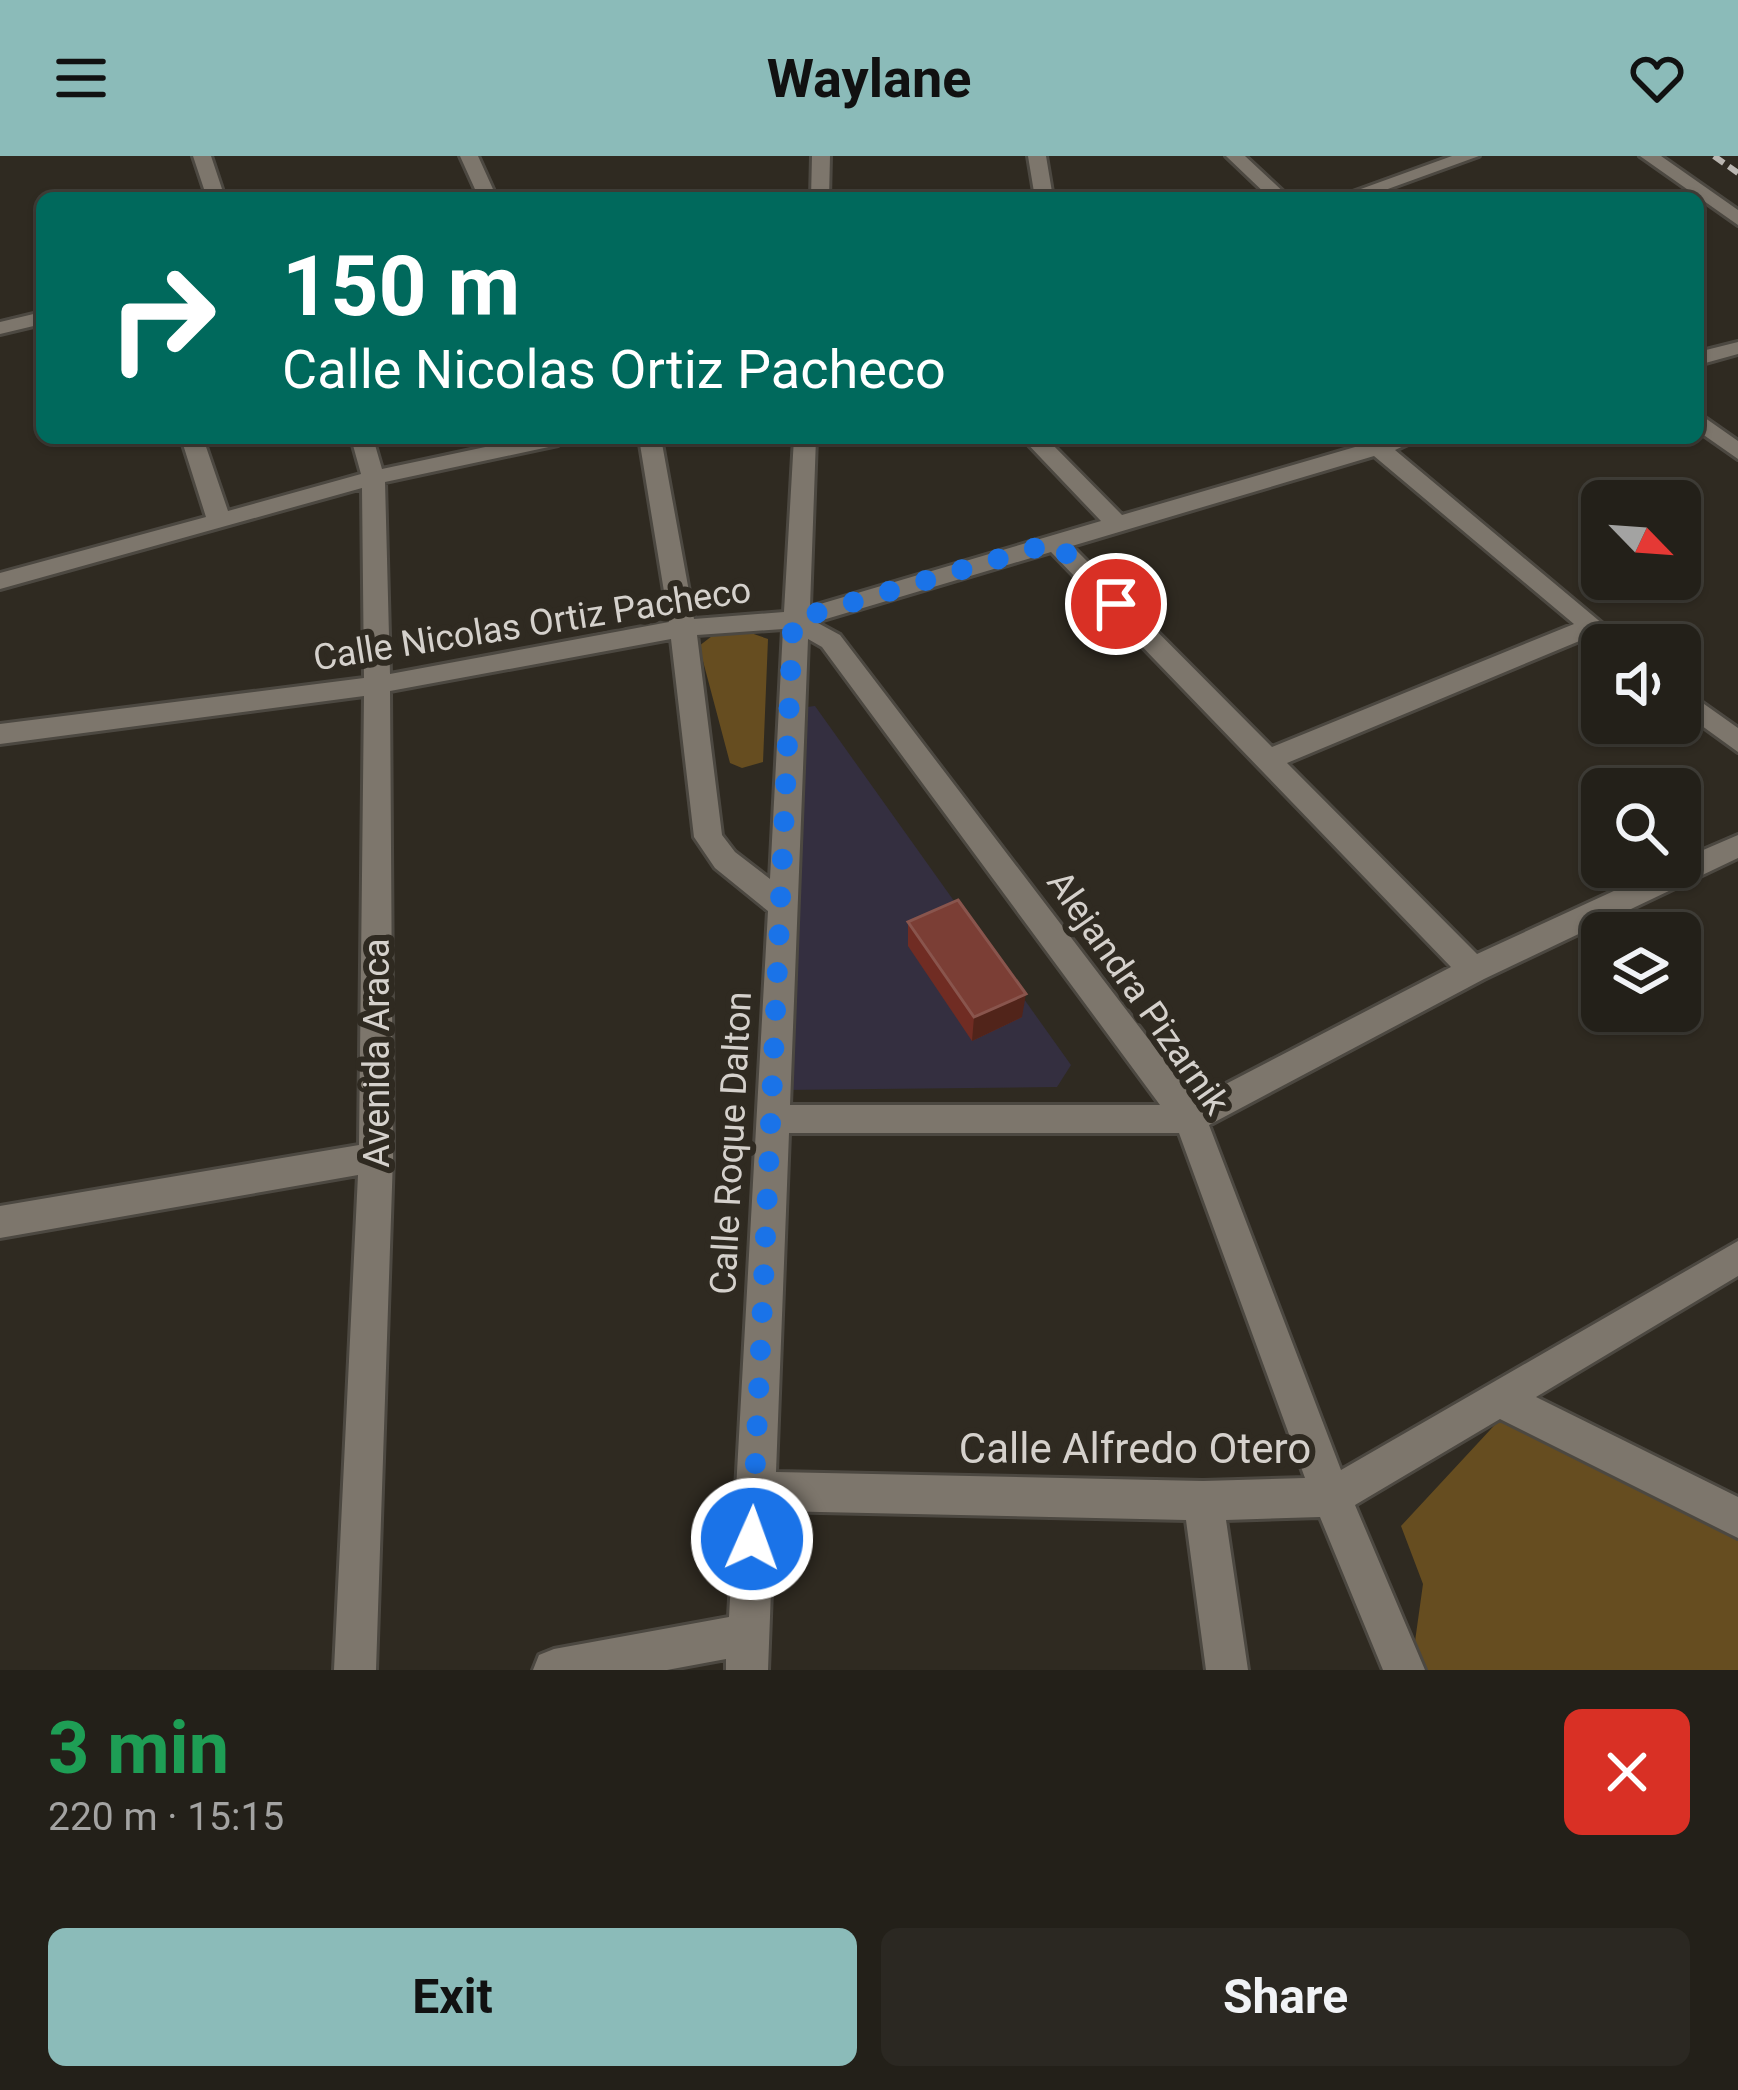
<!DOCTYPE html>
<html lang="en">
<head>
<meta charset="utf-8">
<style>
	body { margin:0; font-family:Roboto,sans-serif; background:#2b2822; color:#f1f3f6; height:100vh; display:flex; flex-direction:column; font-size:45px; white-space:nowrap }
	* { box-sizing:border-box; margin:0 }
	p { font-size:39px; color:#a3a3a2 }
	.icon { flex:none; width:66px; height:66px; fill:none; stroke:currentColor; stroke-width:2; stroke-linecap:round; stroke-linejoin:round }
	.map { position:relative; height:1514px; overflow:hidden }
	.drawer { display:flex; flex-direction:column; background:#232019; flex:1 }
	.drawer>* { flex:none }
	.hud { position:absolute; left:36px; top:36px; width:1668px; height:252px; border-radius:18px; box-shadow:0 3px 9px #0004,0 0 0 3px #403e38; background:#00695c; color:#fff; overflow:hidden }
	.needle { width:78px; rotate:115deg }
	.fabs { position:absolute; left:1581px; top:324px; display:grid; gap:24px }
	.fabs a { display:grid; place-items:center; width:120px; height:120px; border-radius:18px; background:#232019; box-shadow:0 3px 9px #0004,0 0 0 3px #403e38; font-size:60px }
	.pin { position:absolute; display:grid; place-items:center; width:102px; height:102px; color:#fff; margin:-51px; border:6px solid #fff; border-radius:50%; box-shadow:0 3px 12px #0007 }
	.me { position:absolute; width:132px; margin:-66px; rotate:2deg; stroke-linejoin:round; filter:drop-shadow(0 0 9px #0008) }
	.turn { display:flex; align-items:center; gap:42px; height:252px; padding:0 48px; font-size:54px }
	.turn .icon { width:156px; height:156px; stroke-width:2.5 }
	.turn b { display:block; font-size:84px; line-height:102px }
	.round { display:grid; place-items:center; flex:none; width:126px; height:126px; border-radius:18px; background:#2b2822 }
	.overview { display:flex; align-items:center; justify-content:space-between; height:204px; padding:0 48px }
	h1 { font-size:72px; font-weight:700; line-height:90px; color:#1e9e55 }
	.button { display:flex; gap:24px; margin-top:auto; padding:24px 48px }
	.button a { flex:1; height:138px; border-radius:18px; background:#8bbbb9; color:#111; font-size:48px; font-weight:700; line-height:138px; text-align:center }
	.button a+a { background:#2b2822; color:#f1f3f6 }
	header { display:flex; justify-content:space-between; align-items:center; height:156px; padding:0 48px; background:#8bbbb9; color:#111; font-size:54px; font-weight:700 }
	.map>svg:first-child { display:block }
	.education { fill:#342f40 }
	.green { fill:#664d20 }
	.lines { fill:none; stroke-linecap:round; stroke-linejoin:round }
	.minor-casing { stroke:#4c4841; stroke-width:6 }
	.minor { fill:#7d766c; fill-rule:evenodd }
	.rail { stroke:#b9b5b0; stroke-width:6; stroke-dasharray:12 6; stroke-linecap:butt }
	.wall { fill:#702c23 }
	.shaded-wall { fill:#51241a }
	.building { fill:#7b3e35; stroke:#89554d; stroke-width:3 }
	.route { stroke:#1a73e8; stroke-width:21; stroke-dasharray:0 37.8 }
	.labels { text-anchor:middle; stroke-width:12; stroke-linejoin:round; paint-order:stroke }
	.street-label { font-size:36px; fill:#d5d1cc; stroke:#2f2a21 }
	.near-street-label { font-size:42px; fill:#d5d1cc; stroke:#2f2a21 }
</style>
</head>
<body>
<header><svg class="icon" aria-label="menu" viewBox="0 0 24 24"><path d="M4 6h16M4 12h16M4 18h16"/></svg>Waylane<svg class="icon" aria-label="heart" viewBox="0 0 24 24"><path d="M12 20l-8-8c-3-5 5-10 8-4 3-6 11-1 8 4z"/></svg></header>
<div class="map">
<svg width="1738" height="1514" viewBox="0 0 1738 1514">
	<rect width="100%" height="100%" fill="#2f2a21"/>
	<path class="education" d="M815,550L1071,909L1057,931L782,934L807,551Z"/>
	<path class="green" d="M742,474L768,483L763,606L742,612L730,607L699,490L712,480Z
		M1503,1260L1738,1383V1514H1411L1423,1428L1401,1370Z"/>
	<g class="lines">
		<defs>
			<path id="minor" d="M193,0H211L225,42H207Z
				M460,0H478L497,42H479Z
				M812,0H830L829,42H811Z
				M1028,0H1046L1053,42H1035Z
				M1226,0H1245L1290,42H1270Z
				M1452,0H1479L1363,42H1336Z
				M1640,0H1661L1738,54V69Z
				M42,156V168L0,178V166Z
				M1738,186V198L1698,209V196Z
				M1698,257L1738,285V303L1698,275Z
				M181,282H203L228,355L361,318L351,282H373L382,313L527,282H569L558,289L385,326L390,518L669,466L639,282H661L694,463L784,456L794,282H816L810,451L1101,365L1022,282H1046L1122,359L1362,289L1356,282H1421L1395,294L1628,489L1602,492L1589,481L1287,607L1477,798L1666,711H1680V704L1738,679V702L1484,823L1209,969L1341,1314L1738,1085V1120L1536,1241L1738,1341V1382L1500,1263L1355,1349L1425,1514H1383L1320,1361L1226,1364L1248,1514H1206L1186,1364L774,1355L768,1514H726V1503L667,1514H533L539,1499L554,1493L729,1461L768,755L715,712L694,681L671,483L390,535L393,1001L376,1514H334L358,1019L0,1082V1050L359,989L364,540L0,588V568L364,522L362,332L0,433V417L206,361ZM1374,300L1574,468L1272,591L1072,390ZM1051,396L1451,811L1195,944L840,479L816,466ZM783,473L770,723L735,696L722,679L697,479ZM808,483L822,491L1160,949H790ZM789,977H1179L1305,1322L1203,1325L776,1316Z
				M1680,531L1738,572V596L1680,554Z"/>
		</defs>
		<use href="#minor" class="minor-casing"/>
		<use href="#minor" class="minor"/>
		<path class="rail" d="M1714,0L1738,17"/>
	</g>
	<path class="wall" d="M908,766L1022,861L972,885L908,790Z"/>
	<path class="shaded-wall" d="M1026,838L1022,861L972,885L974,861Z"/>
	<path class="building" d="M958,744L1026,838L974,861L908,766Z"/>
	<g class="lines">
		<path class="route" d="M752,1383L793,464L1055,386L1116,448"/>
	</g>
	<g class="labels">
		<g class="street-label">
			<text transform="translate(532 467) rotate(-9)" y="13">Calle Nicolas Ortiz Pacheco</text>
			<text transform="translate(1139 836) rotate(55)" y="13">Alejandra Pizarnik</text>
			<text transform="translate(376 897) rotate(-90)" y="13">Avenida Araca</text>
			<text transform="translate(730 987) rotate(-87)" y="13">Calle Roque Dalton</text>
		</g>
		<g class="near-street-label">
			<text x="1135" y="1307">Calle Alfredo Otero</text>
		</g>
	</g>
</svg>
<div class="fabs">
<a><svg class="needle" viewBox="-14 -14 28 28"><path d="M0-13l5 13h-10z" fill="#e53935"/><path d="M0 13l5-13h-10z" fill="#a3a3a2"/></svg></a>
<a><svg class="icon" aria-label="sound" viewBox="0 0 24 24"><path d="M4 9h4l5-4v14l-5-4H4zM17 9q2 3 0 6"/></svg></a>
<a><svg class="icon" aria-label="search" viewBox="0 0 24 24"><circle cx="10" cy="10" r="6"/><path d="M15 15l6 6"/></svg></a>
<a><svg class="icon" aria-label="layers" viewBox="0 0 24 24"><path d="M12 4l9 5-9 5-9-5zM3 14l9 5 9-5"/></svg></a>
</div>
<div class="pin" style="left:1116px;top:448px;background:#d93025"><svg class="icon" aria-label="arrive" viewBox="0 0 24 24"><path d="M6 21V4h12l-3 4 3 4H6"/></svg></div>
<svg class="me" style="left:752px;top:1383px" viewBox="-20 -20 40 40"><circle r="17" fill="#1a73e8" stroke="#fff" stroke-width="3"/><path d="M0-11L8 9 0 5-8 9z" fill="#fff"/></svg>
<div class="hud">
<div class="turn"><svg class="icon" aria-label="right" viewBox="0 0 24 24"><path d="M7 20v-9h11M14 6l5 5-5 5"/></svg><div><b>150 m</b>Calle Nicolas Ortiz Pacheco</div></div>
</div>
</div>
<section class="drawer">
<div class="overview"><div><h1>3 min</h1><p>220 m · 15:15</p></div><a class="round" style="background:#d93025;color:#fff"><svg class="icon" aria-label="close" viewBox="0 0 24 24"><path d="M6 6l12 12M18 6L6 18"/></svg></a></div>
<div class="button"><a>Exit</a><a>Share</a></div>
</section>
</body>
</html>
